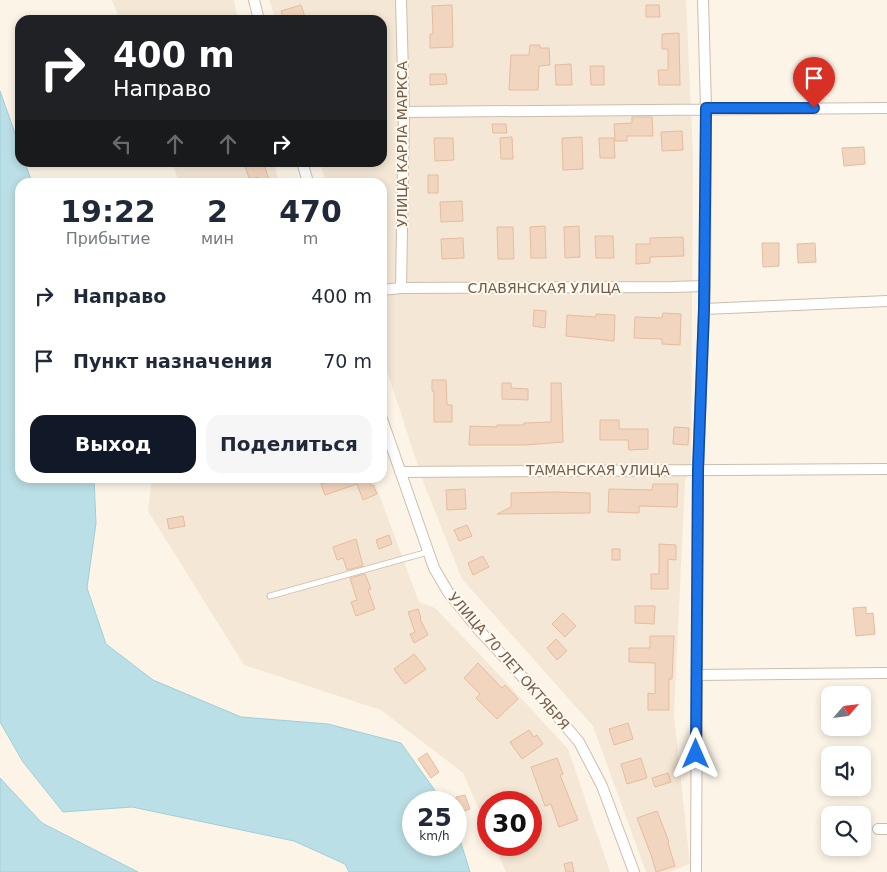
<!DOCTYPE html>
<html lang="ru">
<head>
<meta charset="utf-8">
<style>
	body { margin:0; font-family:"DejaVu Sans",sans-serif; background:#f6f6f7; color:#1f2937; height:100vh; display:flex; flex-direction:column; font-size:19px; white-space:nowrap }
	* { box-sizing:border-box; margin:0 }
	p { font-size:16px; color:#747a83 }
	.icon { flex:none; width:28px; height:28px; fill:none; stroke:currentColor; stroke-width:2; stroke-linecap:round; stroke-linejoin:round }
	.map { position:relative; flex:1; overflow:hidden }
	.drawer { position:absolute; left:15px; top:178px; width:372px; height:305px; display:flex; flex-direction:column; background:#fff; border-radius:15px; box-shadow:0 2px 8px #0003 }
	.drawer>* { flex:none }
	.hud { position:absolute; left:15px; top:15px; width:372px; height:152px; border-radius:15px; box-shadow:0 2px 8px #0003; background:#202124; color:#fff; overflow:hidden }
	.needle { width:32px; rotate:62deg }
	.fabs { position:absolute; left:821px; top:686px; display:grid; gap:10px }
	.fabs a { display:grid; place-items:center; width:50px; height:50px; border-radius:10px; background:#fff; box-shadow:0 2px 8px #0003; font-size:25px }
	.speed { position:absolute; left:402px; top:791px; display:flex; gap:10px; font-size:25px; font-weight:700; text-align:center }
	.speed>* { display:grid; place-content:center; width:65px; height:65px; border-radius:50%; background:#fff; box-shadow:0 2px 8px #0003; line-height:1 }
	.speed small { font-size:12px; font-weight:400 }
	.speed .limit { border:8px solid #d22; background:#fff; color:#111 }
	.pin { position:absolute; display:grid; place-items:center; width:42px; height:42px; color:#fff; margin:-51px -21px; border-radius:50% 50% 50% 0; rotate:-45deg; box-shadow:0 0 5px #0007 }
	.pin .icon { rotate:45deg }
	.me { position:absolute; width:55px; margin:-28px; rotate:0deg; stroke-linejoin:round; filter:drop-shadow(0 0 4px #0008) }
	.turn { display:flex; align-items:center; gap:18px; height:105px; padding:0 15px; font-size:22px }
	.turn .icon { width:65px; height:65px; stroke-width:2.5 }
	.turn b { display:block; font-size:35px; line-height:42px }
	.lanes { display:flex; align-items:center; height:48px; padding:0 15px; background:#0003; justify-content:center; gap:25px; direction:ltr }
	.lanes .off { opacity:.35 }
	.eta { display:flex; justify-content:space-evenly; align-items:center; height:85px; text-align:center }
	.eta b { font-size:30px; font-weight:800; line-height:35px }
	.cta { display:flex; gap:10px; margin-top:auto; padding:10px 15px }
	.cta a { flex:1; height:58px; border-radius:15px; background:#111827; color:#fff; font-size:20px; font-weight:800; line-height:58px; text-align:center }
	.cta a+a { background:#f6f6f7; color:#1f2937 }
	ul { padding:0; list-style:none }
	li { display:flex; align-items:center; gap:15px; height:65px; padding:0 15px }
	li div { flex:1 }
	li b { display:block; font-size:19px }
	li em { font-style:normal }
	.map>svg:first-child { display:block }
	.residential { fill:#f4e7d5 }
	.water { fill:#bbdfe6; stroke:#a1ced8 }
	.building { fill:#f2d5be; stroke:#e5bc9f }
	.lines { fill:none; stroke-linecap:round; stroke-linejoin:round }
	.service-casing { stroke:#cebdad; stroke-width:7 }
	.minor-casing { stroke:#cebdad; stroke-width:12 }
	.service { stroke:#fff; stroke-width:5 }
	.minor { stroke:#fff; stroke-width:10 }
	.route-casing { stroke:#114b97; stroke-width:12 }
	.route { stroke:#1a73e8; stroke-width:9 }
	.labels { text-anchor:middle; stroke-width:4; stroke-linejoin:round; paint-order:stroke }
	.street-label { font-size:14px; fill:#765c4b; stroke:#fff9ed }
</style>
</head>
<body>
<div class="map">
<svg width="887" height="872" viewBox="0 0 887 872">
	<rect width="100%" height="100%" fill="#fcf5e7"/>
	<path class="residential" d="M112,0H234L238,20H120Z
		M269,0H686L693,155L691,462L685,481L674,715L690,864L669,872H646L593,726L462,579L424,484L383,359L382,182H326L320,163L382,162V20H276Z
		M172,163H274L279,182H179Z
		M152,478H373L419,602L435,608L507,683L568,749L610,872H506L494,845H531V802H489V832L463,773L381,710L244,665L148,511Z"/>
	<path class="water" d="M0,91L20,147V162L25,163L32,182H20V478H94L96,523L87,588L106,644L153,680L241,717L328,724L401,743L436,792L441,802H414V845H456V832L461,843L470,872H349L345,864L294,841L132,807L63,812L23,762L0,722Z
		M0,778L42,823L138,872H0Z"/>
	<path class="building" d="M301,5L306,20H284L281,11Z
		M452,5L453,47L430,48V34H433L432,6Z
		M646,5H659L660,17H646Z
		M679,33L680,85H659L658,70H668V49H662V34Z
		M530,45H540V48H549L550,65L539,66L538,90H509L511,55H529Z
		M571,64L572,85H556L555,65Z
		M590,66H604V85H591Z
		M430,74H446L447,84L430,85Z
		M632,117H652L653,136H627V141H615L614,124L632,123Z
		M492,124H506L507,133H493Z
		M682,131L683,150L662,151L661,132Z
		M512,137L513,159H501L500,138Z
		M582,137L583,169L563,170L562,138Z
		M434,138H453L454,160L435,161Z
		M599,138H614L615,158H600Z
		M864,147L865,164L844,166L842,148Z
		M256,162H263L270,182H260L258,177L250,180L245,167Z
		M428,175H438V193H428Z
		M462,201L463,221L441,222L440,202Z
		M545,226L546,258H531L530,227Z
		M579,226L580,257L565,258L564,227Z
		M497,227H513L514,259H498Z
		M595,236H613L614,258H596Z
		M683,237L684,256L650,257V263L636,264V244H650V238Z
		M463,238L464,258L442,259L441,239Z
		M762,243H779V266L763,267Z
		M815,243L816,262L798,263L797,244Z
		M534,310L546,311L545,328L533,326Z
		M663,313L681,314L680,345L662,344V339L634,338L635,317L662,318Z
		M596,314L615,315L614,341L566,336L567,315L596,317Z
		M432,380H446L447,405H452V422H434V391H432Z
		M502,383H511V388L528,389V400L502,399Z
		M551,383H561L563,442L525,445H469L470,426L497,427V425H524V423L551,422Z
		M600,420H619V429H648V449L629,450L628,440H600Z
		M674,427L689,428L688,445L673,444Z
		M340,478H370L369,480L371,486L373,485L377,494L363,500L357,484L325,495L321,484Z
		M653,484H678L677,507L639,506V513L608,512L609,489L652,490Z
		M465,489L466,509L447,510L446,490Z
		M556,492L590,493V513L497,514L511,507V493Z
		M183,516L185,526L169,529L167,519Z
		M467,525L472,536L459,541L454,530Z
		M389,535L392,544L379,549L376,540Z
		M356,539L363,566L347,570L343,558L337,560L333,547Z
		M659,544L676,545V560L668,559V589H651V574H659Z
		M612,549H620V560H612Z
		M483,556L489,567L473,575L468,563Z
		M365,574L371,589L368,590L375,609L356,616L351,602L357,600L350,578Z
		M635,606H655L654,624L635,623Z
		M866,607V614L873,613L875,634L856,636L853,608Z
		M418,609L421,618L420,619L428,635L414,643L410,634L415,632L408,612Z
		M563,613L576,626L565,637L552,624Z
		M650,636H674L672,679H669V710H648V693L655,694V663L629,662V648H650Z
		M556,639L567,651L557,660L547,648Z
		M414,654L426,669L405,684L394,669Z
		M478,663L502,688L505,685L518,699L497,719L476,698L480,694L464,678Z
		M628,723L633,739L614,745L609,729Z
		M529,730L534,737L537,735L543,744L522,759L510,742Z
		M427,753L439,772L431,778L418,759Z
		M557,758L563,774L560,775L578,820L559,827L551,804L545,806L531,767Z
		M641,758L647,778L627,784L621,764Z
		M668,773L671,782L655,787L652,778Z
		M465,795L470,809L456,814V797Z
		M657,811L669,842L668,843L675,866L656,872L651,855L637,818Z
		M572,862L574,872H566L564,864Z"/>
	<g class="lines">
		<defs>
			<path id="service" d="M270,596L428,552"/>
			<path id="minor" d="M254,0L259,20
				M404,112L887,108
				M302,162L308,182
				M401,288L404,112L401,0
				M382,290L401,288L672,287L705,286
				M704,309L887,301
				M382,419L434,568L448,592L478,629L542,698L579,742L602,786L634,872
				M400,472L887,469
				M697,675L887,673
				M878,829H887
				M696,872L698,470L705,286L706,108L703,0"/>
		</defs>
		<use href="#service" class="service-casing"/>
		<use href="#minor" class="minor-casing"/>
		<use href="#service" class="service"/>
		<use href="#minor" class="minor"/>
	</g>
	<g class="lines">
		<defs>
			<path id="route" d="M696,754L698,470L704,309L706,108H814"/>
		</defs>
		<use href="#route" class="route-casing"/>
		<use href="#route" class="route"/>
	</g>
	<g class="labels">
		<g class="street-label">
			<text transform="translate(402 144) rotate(-90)" y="5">УЛИЦА КАРЛА МАРКСА</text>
			<text x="544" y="293">СЛАВЯНСКАЯ УЛИЦА</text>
			<text x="598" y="475">ТАМАНСКАЯ УЛИЦА</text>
			<text transform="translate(509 661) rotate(49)" y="5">УЛИЦА 70 ЛЕТ ОКТЯБРЯ</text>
		</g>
	</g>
</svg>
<div class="fabs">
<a><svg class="needle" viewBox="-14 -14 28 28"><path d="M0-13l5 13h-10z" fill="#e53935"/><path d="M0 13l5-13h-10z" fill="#747a83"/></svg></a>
<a><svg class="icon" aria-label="sound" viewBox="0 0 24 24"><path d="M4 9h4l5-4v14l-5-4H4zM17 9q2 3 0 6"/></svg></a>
<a><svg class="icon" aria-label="search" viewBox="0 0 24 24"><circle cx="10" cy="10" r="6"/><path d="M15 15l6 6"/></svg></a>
</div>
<div class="speed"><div>25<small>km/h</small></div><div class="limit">30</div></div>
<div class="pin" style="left:814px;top:108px;background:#d93025"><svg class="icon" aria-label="arrive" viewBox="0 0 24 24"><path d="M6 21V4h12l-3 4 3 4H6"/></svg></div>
<svg class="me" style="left:696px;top:754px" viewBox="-20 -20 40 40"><path d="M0-17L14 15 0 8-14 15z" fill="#1a73e8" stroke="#fff" stroke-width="4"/></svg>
<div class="hud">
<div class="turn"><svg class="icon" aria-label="right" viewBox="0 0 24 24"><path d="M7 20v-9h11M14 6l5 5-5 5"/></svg><div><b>400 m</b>Направо</div></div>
<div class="lanes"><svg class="icon off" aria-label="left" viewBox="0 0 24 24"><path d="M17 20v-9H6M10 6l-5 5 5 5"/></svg><svg class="icon off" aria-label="ahead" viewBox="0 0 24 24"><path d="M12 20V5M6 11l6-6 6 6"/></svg><svg class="icon off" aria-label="ahead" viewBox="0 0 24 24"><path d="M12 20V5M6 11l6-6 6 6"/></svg><svg class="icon" aria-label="right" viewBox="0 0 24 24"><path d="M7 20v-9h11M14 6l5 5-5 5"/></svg></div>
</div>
<section class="drawer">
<div class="eta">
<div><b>19:22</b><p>Прибытие</p></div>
<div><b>2</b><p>мин</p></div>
<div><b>470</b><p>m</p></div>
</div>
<ul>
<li><svg class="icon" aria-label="right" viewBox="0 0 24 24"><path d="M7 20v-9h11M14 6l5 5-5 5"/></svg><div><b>Направо</b></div><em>400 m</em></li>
<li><svg class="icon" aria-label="arrive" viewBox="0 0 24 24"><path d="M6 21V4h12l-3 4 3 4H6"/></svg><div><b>Пункт назначения</b></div><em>70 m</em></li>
</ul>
<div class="cta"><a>Выход</a><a>Поделиться</a></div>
</section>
</div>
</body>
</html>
